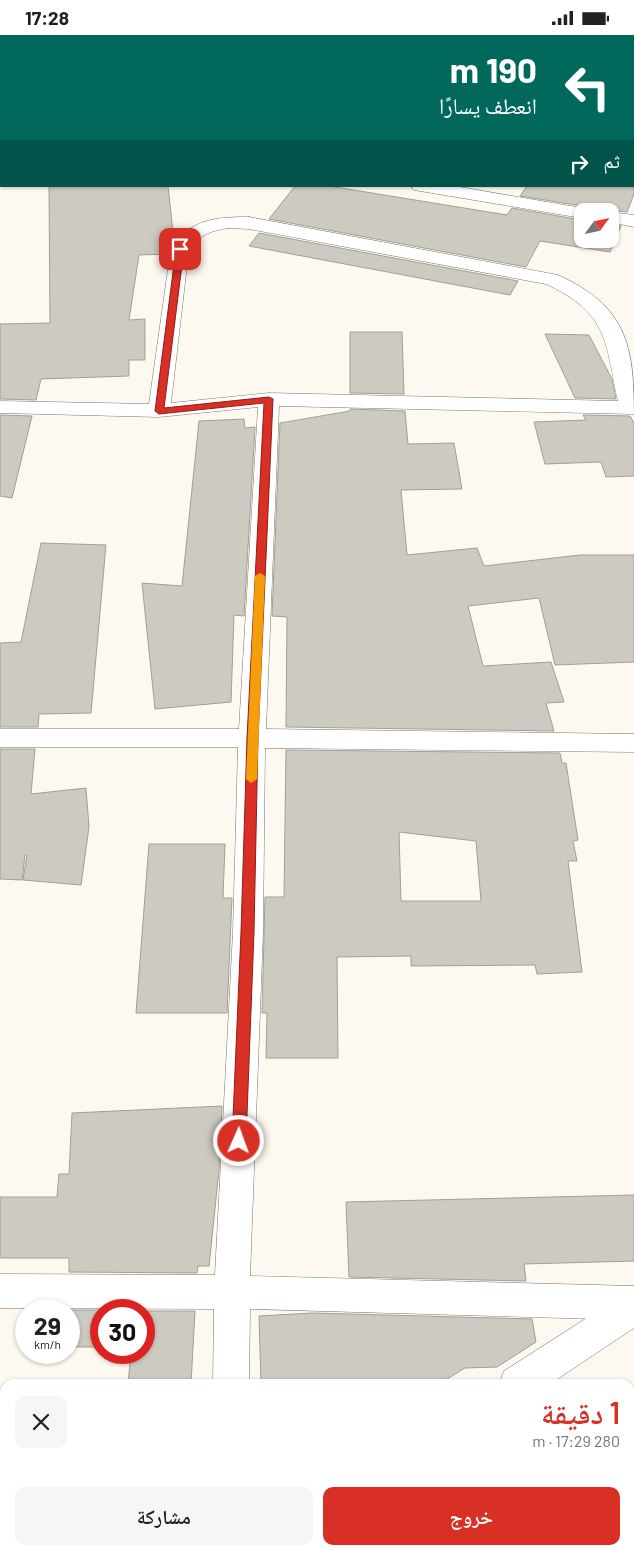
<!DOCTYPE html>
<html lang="ar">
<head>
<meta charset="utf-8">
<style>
	body { margin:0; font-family:Barlow,"Noto Naskh Arabic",sans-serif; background:#f6f6f6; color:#202124; direction:rtl; height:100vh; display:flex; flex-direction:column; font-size:19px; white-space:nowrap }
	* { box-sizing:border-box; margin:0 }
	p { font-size:16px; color:#757577 }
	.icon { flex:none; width:28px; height:28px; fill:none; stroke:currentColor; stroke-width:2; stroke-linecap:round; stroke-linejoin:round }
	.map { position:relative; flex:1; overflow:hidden; direction:ltr }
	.sheet { position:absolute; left:0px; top:1344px; width:635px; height:176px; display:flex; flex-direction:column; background:#fff; border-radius:15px 15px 0 0; box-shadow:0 1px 4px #0004; direction:rtl }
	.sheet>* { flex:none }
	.guide { position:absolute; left:0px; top:0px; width:635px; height:152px; box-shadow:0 1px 4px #0004; direction:rtl; background:#00695c; color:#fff; overflow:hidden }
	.needle { width:32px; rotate:57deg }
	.buttons { position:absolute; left:574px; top:168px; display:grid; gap:10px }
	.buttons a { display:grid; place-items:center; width:45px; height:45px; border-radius:10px; background:#fff; box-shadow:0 1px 4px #0004; font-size:25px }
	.speed { position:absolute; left:15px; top:1264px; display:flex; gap:10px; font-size:25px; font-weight:700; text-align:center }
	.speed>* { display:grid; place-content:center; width:65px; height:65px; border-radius:50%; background:#fff; box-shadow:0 1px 4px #0004; line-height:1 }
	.speed small { font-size:12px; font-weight:400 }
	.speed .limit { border:8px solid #d22; background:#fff; color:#111 }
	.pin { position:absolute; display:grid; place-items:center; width:42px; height:42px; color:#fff; margin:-21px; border-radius:10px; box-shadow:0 2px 8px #0006 }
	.me { position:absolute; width:55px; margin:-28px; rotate:2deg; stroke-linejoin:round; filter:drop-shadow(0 0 4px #0008) }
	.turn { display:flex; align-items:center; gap:18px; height:105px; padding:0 15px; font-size:22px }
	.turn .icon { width:65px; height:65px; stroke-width:2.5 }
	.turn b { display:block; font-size:35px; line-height:42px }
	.then { display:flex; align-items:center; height:48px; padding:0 15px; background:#0003; gap:10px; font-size:19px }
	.round { display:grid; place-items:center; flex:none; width:52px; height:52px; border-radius:10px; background:#f6f6f6 }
	.summary { display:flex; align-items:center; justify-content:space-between; height:85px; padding:0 15px }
	h1 { font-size:30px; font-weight:600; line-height:38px; color:#d93025 }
	.button { display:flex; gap:10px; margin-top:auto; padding:10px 15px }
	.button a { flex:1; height:58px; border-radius:10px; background:#d93025; color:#fff; font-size:20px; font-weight:600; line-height:58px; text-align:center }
	.button a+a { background:#f6f6f6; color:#202124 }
	.status { display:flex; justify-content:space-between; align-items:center; height:35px; padding:0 25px; background:#fff; direction:ltr }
	.status svg { height:14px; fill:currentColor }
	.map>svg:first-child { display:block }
	.building { fill:#cdcac1; stroke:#a29f97; fill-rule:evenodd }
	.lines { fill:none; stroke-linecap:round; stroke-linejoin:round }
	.minor-casing { stroke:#76736b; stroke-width:1 }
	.major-casing { stroke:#76736b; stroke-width:1 }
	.minor { fill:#fff; fill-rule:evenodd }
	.major { fill:#fff; fill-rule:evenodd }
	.route { fill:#d93025; stroke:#8d1f18 }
	.slow { fill:#f59e0b }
</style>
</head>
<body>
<div class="status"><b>17:28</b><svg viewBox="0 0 49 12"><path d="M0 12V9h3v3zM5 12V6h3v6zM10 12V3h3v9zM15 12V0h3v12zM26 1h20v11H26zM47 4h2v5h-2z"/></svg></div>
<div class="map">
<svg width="634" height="1519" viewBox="0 0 634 1519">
	<rect width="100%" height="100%" fill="#fdf9f0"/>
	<path class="building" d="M49,151H168L174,206L170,212L168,219L139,220L129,285L145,284V325H129V341L41,344L36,365L0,364V289L50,288Z
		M295,151H329L507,180L512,173L582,185V204H610V189L621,191L610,217L540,206L526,232L269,184Z
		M527,151H634V159L627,177L610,175L592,176L582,171L520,161Z
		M259,198L518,246L510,260L249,211Z
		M350,297H402L404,359L350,358Z
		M545,299L589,300L612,344L616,364L575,363Z
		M350,374L405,376L408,409L454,408L462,454L401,455L407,520L477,513L484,531L580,520H634V627L555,630L539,563L468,571L483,631L551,627L564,667L546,668L554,696L286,692L287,582L272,581L280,388L350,376Z
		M0,380L32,381L12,463L0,461Z
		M583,380L630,381L634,388V441L606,442L601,427L545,429L534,387L586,385Z
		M244,384L245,393L255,392L244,581L234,580L231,667L155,674L142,548L182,551L199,386Z
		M41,508L106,510L91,678L39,679L38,692H0V608L21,607Z
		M0,714H35L31,759L86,753L89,792L81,850L23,845L27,820H25L22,845L0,844Z
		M286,715L560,718L562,728H566L578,805L573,806L577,826H568L582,937L537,939L535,930L411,931V921L337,922L338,1023H266L267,978H262L265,862H284ZM399,797L476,806L481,866H401Z
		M149,809H225L223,863H232L227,978H136Z
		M222,1071L219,1135L209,1231H198L197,1238L69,1237V1223H0V1162H57L59,1139H69L72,1078Z
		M634,1160V1226L524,1229L526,1246L349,1242L346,1167Z
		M69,1275H101V1312H69Z
		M144,1276H195L191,1349H128L131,1318H144Z
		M312,1278L532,1284L536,1307L497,1332L465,1333L439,1349H261L259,1281Z"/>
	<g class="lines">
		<defs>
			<path id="minor" d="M28,0H52L53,1H29Z
				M235,0H251V1H235Z
				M499,0H515L516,1H500Z
				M249,182L558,240C626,271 634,309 634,379L279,371L266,694L634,699V717L265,713L263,897L250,1241L634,1251V1285L250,1274L249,1349H213L214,1274L0,1273V1239L215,1240L233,897L238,712H0V694H239L258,372L159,382L0,378V366L149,369L171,213C190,184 216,182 249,182ZM229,193L249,194L546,249C608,278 605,305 618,366L269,358L171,368L189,213C200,200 212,195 229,193Z
				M207,1515H247V1519H207Z"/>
			<path id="major" d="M0,79H1V90H0Z
				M411,151H454L582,173L590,176H582V183L414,155Z
				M610,177L634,180V192L610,187Z
				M634,1256V1293L550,1349H499L504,1336L621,1261Z
				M269,1515H312L310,1519H267Z"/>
		</defs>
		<use href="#minor" class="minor-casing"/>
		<use href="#major" class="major-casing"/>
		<use href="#minor" class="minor"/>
		<use href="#major" class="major"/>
	</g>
	<path class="route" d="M180,211L184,214L164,373L269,362L273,364L258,703L254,897L246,1106L244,1110L239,1112L234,1110L232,1106L241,897L247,703L264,368L159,379L155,376L176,214Z"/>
	<path class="slow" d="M260,538L265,541L257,744L251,748L246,744L255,541Z"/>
</svg>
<div class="buttons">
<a><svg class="needle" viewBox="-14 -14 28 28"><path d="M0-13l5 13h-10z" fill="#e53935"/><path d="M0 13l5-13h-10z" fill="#757577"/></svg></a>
</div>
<div class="speed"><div>29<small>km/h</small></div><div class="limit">30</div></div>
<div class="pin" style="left:180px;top:214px;background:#d93025"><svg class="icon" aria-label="arrive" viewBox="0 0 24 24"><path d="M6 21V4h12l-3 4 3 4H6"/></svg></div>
<svg class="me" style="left:239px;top:1106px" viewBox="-20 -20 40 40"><circle r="17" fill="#d93025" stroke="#fff" stroke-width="3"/><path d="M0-11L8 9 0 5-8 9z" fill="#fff"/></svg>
<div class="guide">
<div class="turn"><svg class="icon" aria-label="left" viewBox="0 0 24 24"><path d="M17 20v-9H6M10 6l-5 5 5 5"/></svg><div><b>190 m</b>انعطف يسارًا</div></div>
<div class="then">ثم<svg class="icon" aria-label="right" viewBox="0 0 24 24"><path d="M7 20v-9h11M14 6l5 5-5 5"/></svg></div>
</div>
<section class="sheet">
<div class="summary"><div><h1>1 دقيقة</h1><p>280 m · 17:29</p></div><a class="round"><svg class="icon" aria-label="close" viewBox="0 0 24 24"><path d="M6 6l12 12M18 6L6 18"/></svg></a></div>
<div class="button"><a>خروج</a><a>مشاركة</a></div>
</section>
</div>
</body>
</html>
